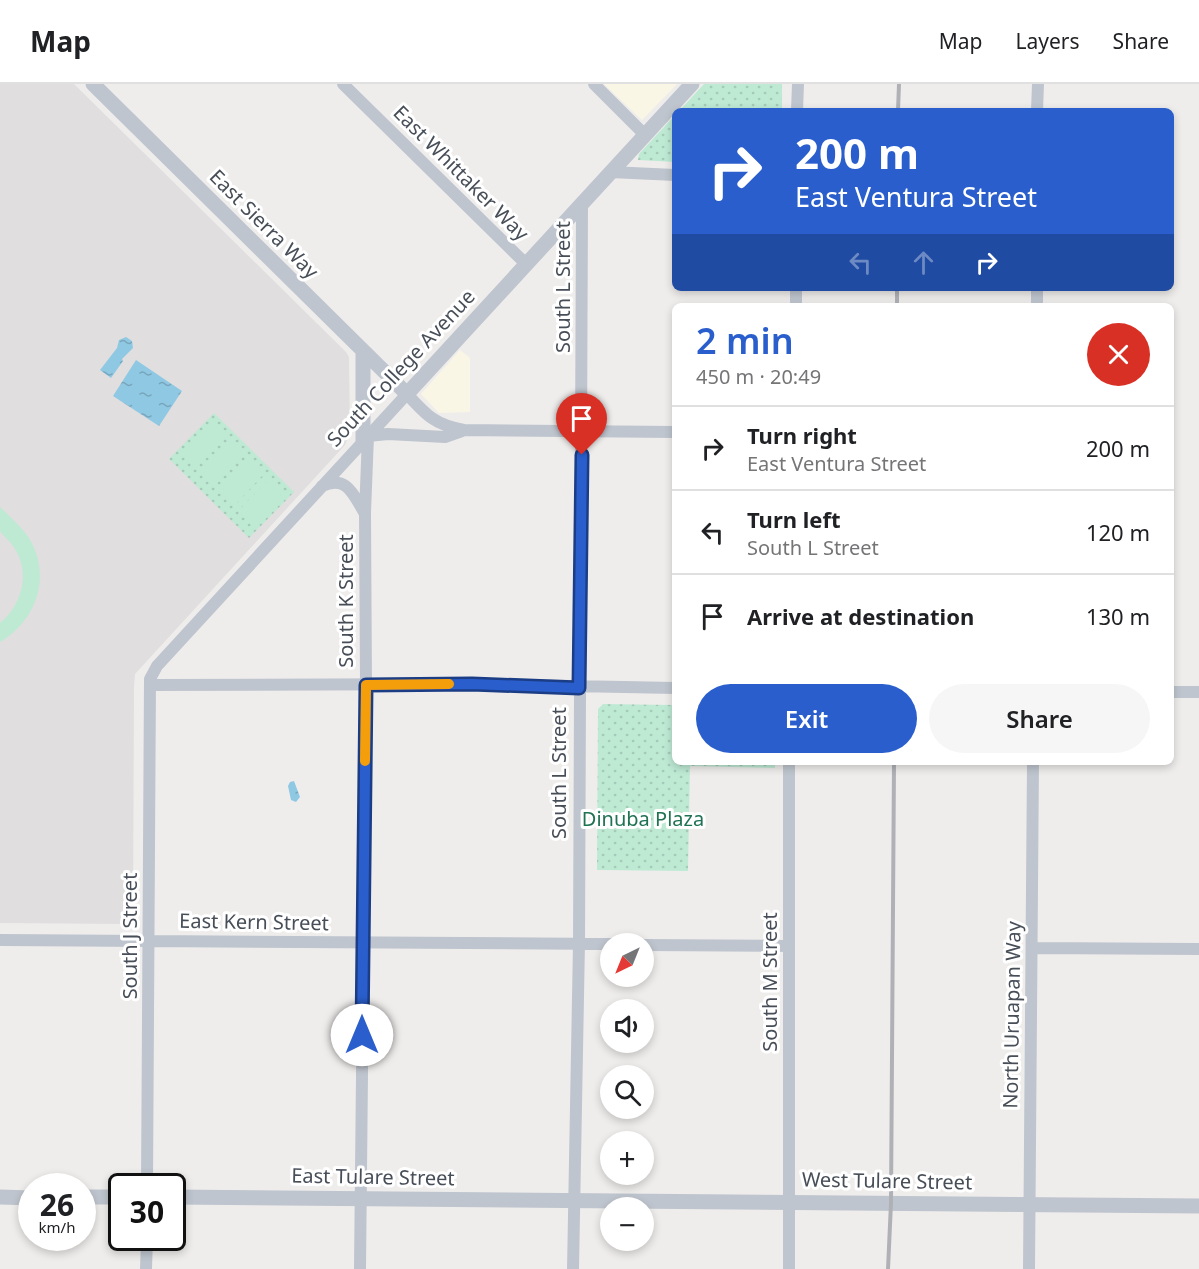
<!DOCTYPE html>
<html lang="en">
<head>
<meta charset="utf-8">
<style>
	body { margin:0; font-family:"Noto Sans",sans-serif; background:#f6f6f6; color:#202124; height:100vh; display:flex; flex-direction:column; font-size:22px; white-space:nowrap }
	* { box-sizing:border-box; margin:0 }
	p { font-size:20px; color:#757577 }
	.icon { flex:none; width:33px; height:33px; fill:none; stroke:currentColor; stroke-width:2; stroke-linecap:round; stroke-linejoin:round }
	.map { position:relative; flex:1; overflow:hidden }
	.side { position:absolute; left:672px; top:219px; width:502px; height:462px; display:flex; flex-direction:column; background:#fff; border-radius:9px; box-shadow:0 3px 9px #0003 }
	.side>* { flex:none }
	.top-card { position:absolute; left:672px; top:24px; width:502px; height:183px; border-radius:9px; box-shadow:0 3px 9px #0003; background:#295ecc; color:#fff; overflow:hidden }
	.needle { width:39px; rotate:223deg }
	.controls { position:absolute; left:600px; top:849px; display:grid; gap:12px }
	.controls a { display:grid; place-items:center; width:54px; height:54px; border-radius:50%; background:#fff; box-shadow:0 3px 9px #0003; font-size:30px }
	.speed { position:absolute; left:18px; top:1089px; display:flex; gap:12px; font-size:30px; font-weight:700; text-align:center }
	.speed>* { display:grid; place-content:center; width:78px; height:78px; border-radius:50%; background:#fff; box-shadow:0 3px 9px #0003; line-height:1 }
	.speed small { font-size:15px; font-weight:400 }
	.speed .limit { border:3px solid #111; border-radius:9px; background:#fff; color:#111 }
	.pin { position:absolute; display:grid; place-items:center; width:51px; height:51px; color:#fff; margin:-62px -26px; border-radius:50% 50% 50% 0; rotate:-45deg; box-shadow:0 0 6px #0007 }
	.pin .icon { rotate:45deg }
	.me { position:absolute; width:66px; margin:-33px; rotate:0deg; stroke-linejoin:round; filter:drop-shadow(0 0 4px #0008) }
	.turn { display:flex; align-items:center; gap:21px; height:126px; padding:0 24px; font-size:27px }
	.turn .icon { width:78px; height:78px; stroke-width:2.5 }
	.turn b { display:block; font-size:42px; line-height:51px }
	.lanes { display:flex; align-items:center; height:57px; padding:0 24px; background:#0003; justify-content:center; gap:30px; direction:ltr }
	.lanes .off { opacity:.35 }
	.round { display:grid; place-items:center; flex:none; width:63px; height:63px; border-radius:32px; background:#f6f6f6 }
	.overview { display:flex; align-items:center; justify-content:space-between; height:102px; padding:0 24px }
	h1 { font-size:36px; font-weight:600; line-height:45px; color:#295ecc }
	.primary-button { display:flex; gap:12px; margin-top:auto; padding:12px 24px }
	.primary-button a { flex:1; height:69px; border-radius:36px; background:#295ecc; color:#fff; font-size:24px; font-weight:600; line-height:69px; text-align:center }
	.primary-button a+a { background:#f6f6f6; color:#202124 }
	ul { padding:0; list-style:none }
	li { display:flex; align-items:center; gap:18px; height:84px; padding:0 24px; border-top:2px solid #e0e0e0 }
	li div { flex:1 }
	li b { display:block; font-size:22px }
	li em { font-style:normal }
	header { display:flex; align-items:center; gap:36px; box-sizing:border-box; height:84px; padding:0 30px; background:#fff; border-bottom:2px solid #e0e0e0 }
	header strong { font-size:28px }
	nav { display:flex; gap:33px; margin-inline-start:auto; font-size:21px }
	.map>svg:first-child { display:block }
	.commercial { fill:#f9f6e6 }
	.education { fill:#e0dede }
	.green { fill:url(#green-dots) }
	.pitch { fill:#beead4 }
	.water { fill:url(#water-ripples) }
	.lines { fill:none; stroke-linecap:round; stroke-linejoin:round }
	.minor { stroke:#bfc5ce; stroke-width:12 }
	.tertiary { stroke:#bfc5ce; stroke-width:15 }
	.rail { stroke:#afb1b6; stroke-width:4 }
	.route-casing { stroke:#1b3d85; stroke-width:15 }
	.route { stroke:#295ecc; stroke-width:10 }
	.slow { stroke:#f59e0b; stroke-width:10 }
	.labels { text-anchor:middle; stroke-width:6; stroke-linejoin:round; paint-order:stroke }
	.street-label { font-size:20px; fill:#474e58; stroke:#fff }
	.park-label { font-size:20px; fill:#1f7252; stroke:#fff }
</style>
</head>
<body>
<header>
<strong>Map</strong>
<nav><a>Map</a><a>Layers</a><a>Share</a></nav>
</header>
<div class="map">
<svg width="1199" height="1185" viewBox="0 0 1199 1185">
	<defs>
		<pattern id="green-dots" width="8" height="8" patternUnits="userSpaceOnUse" patternTransform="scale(1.5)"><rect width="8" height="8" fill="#beead4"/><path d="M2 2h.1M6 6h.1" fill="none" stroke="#a5cab8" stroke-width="1.8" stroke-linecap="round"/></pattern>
		<pattern id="water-ripples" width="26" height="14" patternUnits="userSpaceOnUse" patternTransform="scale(1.5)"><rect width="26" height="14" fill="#8fc8e3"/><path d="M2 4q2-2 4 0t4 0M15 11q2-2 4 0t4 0" fill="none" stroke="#77a5bb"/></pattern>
	</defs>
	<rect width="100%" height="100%" fill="#efedec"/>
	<path class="commercial" d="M604,0H677L642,36Z
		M460,266L470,274V328L439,329L421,310Z"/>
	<path class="education" d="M0,0H74L346,268L349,273L350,349L345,361L135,590L134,602L133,837L129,840L0,839Z"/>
	<path class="green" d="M704,0H782V27H679Z
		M675,31V78L638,76L639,70Z
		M214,329L294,408L249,454L169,375Z
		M603,620L675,621V678H775V684L690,682L688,787L597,786L598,625Z"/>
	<path class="pitch" d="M211,340L225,354L196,384L182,371Z
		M229,358L243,372L214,402L200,389Z
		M249,378L263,391L234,422L220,408Z
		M268,396L282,410L253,440L238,427Z
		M0,423C10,433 21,442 29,454C52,492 37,536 0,558V539C23,520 31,487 13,462C10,457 3,452 0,447C0,442 0,430 0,423Z"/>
	<path class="water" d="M126,253L132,257L133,264L122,275L123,277L111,294L100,286L117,264L119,256Z
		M136,276L182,307L159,342L113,312Z
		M294,697L300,713L296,718L291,716L288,702L290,698Z"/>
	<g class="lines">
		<path class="minor" d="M343,0L526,180
			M594,0L645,51
			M797,27L798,0
			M1037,27L1038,0
			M610,88L675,91
			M796,222V204
			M1037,222V204
			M368,352L388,350L445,353L462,347
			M322,402C347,391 353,410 364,428
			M150,601L472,600L675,604
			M1172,608H1199
			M0,856L610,860
			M644,861L789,862
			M1033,864L1199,865
			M147,1102L150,595L157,582L407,310C426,331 435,341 464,346L675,348
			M146,1185L147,1154
			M360,1185L366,601L365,429L368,352
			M573,1185L579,859L582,118
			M789,1185V678
			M1029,1185L1033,678"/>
		<path class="tertiary" d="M93,0L407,310L692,0
			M363,358V267
			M0,1113L32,1114
			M82,1113H122
			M172,1113L1199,1122"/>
		<path class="rail" d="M898,27L899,0
			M897,222V204
			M888,1185L891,1119L894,678"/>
	</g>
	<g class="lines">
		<defs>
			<path id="route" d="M362,951L366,601L472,600L579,604L582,371"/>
		</defs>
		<use href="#route" class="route-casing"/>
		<use href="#route" class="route"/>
		<path class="slow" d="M365,677L366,601L449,600"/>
	</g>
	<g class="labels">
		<g class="street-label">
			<text transform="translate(461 89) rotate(45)" y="7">East Whittaker Way</text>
			<text transform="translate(264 140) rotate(45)" y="7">East Sierra Way</text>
			<text transform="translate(563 203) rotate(-90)" y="7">South L Street</text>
			<text transform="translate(401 284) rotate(-47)" y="7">South College Avenue</text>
			<text transform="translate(346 517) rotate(-90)" y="7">South K Street</text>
			<text transform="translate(559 689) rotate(-90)" y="7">South L Street</text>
			<text transform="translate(254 838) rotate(1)" y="7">East Kern Street</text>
			<text transform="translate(130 852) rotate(-90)" y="7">South J Street</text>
			<text transform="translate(770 898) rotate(-90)" y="7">South M Street</text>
			<text transform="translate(1012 931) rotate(-89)" y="7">North Uruapan Way</text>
			<text transform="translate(373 1093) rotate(1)" y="7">East Tulare Street</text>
			<text transform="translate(887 1097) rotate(1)" y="7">West Tulare Street</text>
		</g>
		<g class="park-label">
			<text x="643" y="742">Dinuba Plaza</text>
		</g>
	</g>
</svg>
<div class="controls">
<a><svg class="needle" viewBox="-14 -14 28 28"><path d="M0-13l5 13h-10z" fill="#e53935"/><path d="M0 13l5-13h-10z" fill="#757577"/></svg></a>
<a><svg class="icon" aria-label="sound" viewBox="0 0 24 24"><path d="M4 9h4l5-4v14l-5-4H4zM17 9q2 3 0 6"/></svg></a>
<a><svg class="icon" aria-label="search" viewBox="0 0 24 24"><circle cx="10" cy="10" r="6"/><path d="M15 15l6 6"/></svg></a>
<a>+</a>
<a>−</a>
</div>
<div class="speed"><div>26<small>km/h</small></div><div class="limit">30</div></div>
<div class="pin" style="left:582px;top:371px;background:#d93025"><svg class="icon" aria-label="arrive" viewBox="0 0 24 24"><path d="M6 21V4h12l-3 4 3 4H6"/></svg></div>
<svg class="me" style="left:362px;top:951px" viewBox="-20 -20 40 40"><circle r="19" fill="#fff"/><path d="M0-13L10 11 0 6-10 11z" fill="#295ecc"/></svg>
<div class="top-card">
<div class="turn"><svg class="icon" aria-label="right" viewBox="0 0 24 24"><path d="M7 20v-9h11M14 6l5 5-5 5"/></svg><div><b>200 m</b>East Ventura Street</div></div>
<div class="lanes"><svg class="icon off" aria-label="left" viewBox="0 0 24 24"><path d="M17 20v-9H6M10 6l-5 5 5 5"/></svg><svg class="icon off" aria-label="ahead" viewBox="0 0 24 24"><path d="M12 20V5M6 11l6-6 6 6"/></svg><svg class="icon" aria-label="right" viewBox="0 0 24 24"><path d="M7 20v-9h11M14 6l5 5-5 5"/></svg></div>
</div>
<section class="side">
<div class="overview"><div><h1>2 min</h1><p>450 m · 20:49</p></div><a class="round" style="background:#d93025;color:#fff"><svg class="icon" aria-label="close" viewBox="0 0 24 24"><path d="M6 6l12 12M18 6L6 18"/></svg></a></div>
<ul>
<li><svg class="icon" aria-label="right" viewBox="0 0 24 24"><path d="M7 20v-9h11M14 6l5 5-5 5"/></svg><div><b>Turn right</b><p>East Ventura Street</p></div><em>200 m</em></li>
<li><svg class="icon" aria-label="left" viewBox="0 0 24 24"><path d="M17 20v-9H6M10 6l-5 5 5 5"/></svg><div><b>Turn left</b><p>South L Street</p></div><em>120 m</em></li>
<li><svg class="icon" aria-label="arrive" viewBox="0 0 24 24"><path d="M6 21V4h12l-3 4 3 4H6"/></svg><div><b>Arrive at destination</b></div><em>130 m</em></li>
</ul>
<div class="primary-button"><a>Exit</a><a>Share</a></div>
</section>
</div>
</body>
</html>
